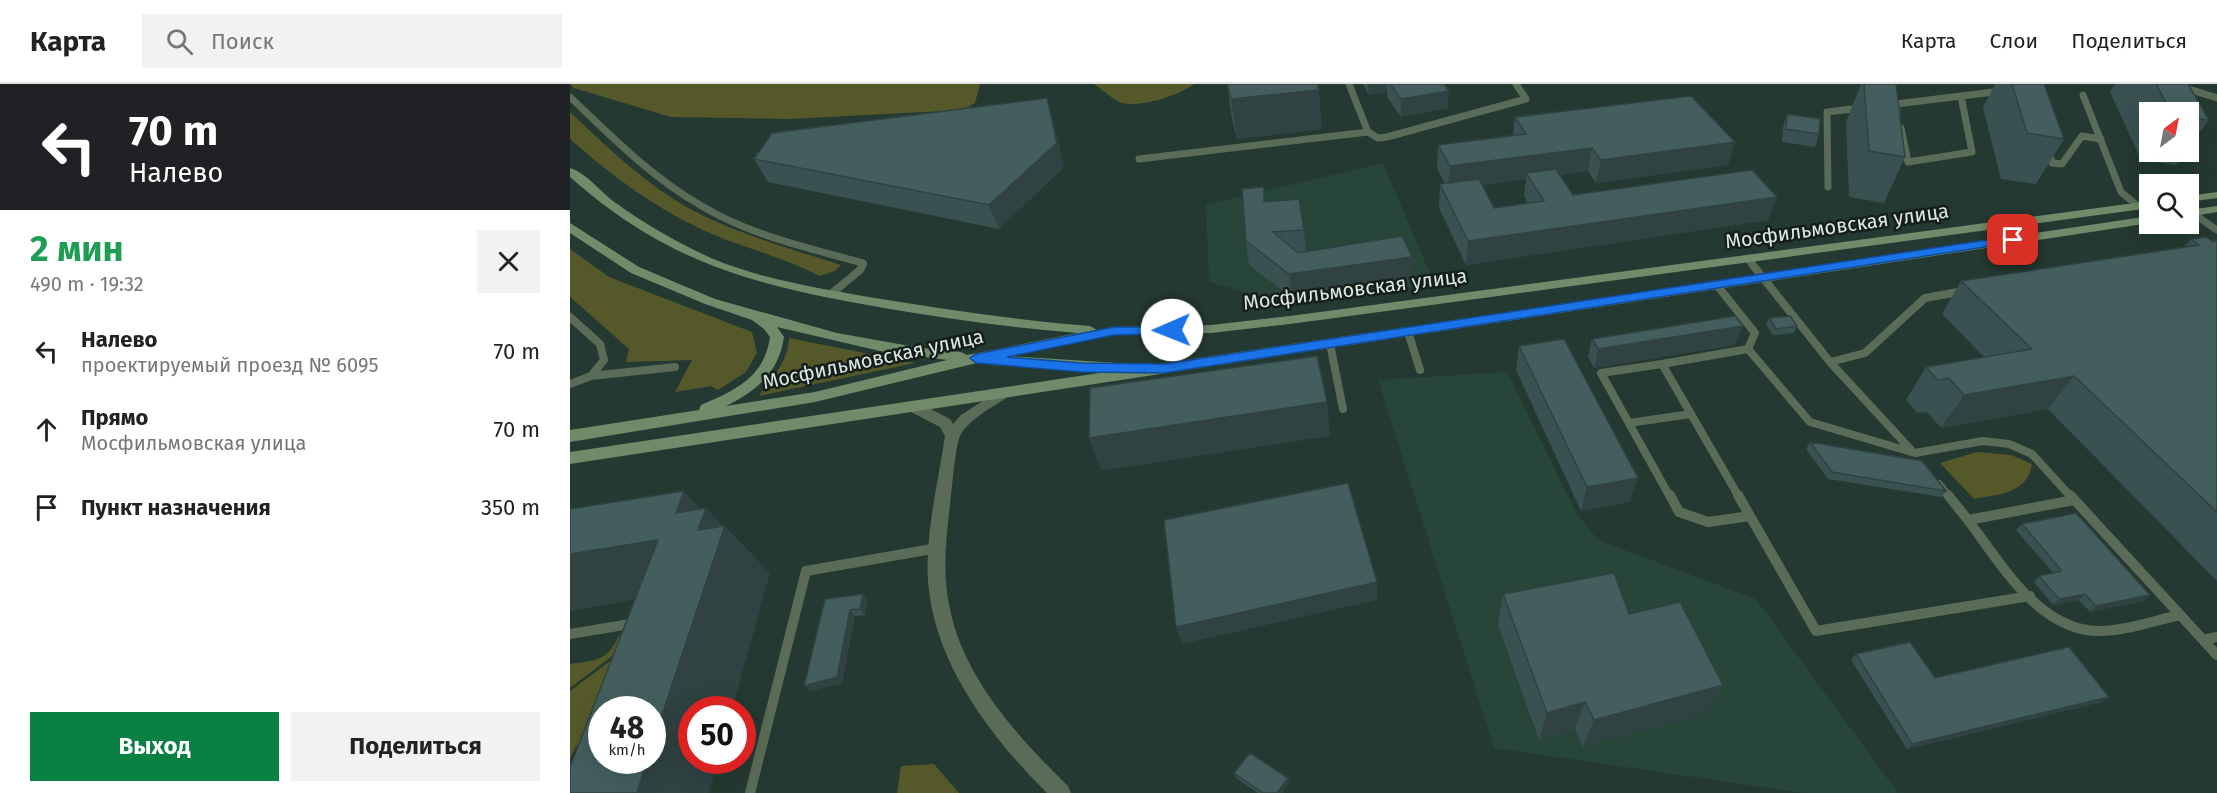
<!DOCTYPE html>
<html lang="ru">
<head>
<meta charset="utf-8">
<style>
	body { margin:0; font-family:"Fira Sans",sans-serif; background:#f2f2f2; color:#222; height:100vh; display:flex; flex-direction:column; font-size:22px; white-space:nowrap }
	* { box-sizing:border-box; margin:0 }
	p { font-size:20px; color:#767676 }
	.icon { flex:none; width:33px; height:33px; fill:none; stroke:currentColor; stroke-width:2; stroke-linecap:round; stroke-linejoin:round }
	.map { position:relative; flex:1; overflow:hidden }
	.side { display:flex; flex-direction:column; background:#fff; width:570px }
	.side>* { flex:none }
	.top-card { background:#202124; color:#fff; overflow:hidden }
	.needle { width:39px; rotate:32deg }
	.controls { position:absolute; left:1569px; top:18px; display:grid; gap:12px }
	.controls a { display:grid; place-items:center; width:60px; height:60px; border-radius:0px; background:#fff; box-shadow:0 6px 24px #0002; font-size:30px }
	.speed { position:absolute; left:18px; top:612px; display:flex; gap:12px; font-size:30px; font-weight:700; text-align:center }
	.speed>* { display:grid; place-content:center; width:78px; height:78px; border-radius:50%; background:#fff; box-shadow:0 6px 24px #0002; line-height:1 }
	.speed small { font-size:15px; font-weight:400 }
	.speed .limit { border:9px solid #d22; background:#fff; color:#111 }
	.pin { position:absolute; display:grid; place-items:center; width:51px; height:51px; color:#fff; margin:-26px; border-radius:12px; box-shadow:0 3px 9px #0006 }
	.me { position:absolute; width:66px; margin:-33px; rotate:269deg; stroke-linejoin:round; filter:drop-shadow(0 0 4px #0008) }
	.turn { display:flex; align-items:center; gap:21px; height:126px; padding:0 30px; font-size:27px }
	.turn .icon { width:78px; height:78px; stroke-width:2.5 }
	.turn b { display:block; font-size:42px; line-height:51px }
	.round { display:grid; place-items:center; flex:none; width:63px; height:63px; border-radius:0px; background:#f2f2f2 }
	.head { display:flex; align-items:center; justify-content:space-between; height:102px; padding:0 30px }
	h1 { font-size:36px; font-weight:700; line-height:45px; color:#1e9e55 }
	.button { display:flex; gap:12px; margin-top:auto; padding:12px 30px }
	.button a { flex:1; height:69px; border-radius:0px; background:#0b8043; color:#fff; font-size:24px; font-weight:700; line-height:69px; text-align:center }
	.button a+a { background:#f2f2f2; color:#222 }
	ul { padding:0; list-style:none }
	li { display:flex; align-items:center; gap:18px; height:78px; padding:0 30px }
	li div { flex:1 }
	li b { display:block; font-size:22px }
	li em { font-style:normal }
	header { display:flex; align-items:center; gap:36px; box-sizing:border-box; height:84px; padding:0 30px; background:#fff; border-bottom:2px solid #e0e0e0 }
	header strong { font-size:28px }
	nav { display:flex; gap:33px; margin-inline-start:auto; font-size:21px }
	.search { width:420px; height:54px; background:#f2f2f2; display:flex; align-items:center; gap:15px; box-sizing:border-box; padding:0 21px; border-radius:0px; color:#767676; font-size:22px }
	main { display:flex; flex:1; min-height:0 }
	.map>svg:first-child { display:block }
	.built { fill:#274539 }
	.green { fill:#555929 }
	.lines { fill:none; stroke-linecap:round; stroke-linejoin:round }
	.lane-far2 { stroke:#5a6c57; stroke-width:7 }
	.lane-far1 { stroke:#5a6c57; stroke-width:8 }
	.lane { stroke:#5a6c57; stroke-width:10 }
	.street { fill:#5a6c57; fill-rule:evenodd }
	.secondary { fill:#6f8b69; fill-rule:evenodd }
	.wall { fill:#3a5151; fill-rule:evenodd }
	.shaded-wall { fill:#304242 }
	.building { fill:#445e5e; stroke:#304242; stroke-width:1.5 }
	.route { fill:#1a73e8; stroke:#114b97; stroke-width:1.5 }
	.labels { text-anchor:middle; stroke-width:5; stroke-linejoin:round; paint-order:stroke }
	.street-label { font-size:20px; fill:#dde9e4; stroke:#151e1a }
</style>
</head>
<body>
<header>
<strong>Карта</strong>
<div class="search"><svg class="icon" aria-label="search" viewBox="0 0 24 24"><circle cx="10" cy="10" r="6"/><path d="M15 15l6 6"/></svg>Поиск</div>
<nav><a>Карта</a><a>Слои</a><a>Поделиться</a></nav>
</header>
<main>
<section class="side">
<div class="top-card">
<div class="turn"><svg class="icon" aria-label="left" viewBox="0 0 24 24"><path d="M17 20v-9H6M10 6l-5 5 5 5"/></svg><div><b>70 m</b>Налево</div></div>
</div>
<div class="head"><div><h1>2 мин</h1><p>490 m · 19:32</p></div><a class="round"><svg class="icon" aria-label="close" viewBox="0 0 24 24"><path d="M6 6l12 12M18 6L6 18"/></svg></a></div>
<ul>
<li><svg class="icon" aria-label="left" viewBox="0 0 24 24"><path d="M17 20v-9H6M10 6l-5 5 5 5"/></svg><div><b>Налево</b><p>проектируемый проезд № 6095</p></div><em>70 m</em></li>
<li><svg class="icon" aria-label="ahead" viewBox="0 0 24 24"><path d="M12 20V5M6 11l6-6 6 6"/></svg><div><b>Прямо</b><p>Мосфильмовская улица</p></div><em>70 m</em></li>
<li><svg class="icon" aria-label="arrive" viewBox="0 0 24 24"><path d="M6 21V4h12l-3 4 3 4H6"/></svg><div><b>Пункт назначения</b></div><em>350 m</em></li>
</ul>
<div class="button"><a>Выход</a><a>Поделиться</a></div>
</section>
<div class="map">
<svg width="1647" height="709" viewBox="0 0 1647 709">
	<rect width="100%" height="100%" fill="#243931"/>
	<path class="built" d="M813,79L865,201L721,220L639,198L636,121Z
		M937,288L1006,428L1028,456L1186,515L1328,709H1234L924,664L808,296Z"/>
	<path class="green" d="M0,0H410L405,19L393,26L221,35L101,33L4,4Z
		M524,0H624C610,11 570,24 552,19C543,16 532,5 524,0Z
		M0,28C33,59 67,92 105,116C150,145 221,165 271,181L265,187L250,192C215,174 178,165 142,150C89,127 43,93 0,55Z
		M0,165L39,193L182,248L187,269L176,288L148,306L141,302L105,308L122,276L56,278L59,265L0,213Z
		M219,254L345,279L189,312C202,294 218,278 219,254Z
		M1407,368L1441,371L1462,380C1457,410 1429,410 1404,415L1370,379Z
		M65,549L66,554L0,604V580C25,576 37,578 48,553Z
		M67,557L32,626L31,656L6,662L0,675V607Z
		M364,680L389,709H327L331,682Z"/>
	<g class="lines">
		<path class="lane-far2" d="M1602,0L1647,14
			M1513,11L1551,108L1568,122
			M0,13C41,52 81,93 130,121C179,151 238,164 293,179L292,181
			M1327,28L1326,20L1432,7
			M1331,44L1338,78L1402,68L1391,12
			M798,48L808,54L817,53L956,15L946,0
			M1478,65L1482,79L1492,80L1512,52L1531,55
			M569,75L798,48L779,0
			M1258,103L1257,28L1291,24
			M1618,126L1647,146
			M1178,175L1183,181"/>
		<path class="lane-far1" d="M1182,180L1260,278L1343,368
			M1146,200L1185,249L1178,265
			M261,210L290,186L293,180
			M0,233L30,260L34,276L21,292L0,300
			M838,248L850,286
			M760,260L773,325
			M1260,278L1295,269L1355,214L1394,207
			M1092,280L1178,265L1240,338L1345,369L1413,357L1439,360L1462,370L1501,413
			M21,292L105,283
			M1059,339L1121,330
			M1369,400L1379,413
			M1100,413L1031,289L1092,280L1169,413"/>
		<path class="lane" d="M1100,411L1109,428L1138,438L1180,432
			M1168,411L1180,432
			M1378,411L1398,436L1504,416
			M1500,411L1647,571
			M1180,432L1246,547L1460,512
			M1398,436C1430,478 1468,546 1528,547C1556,547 1583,537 1610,531
			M0,550L66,539
			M1633,556L1647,553
			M180,709L236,487L368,464"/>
		<path class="street" d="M434,303L439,304L441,308L439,312C423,323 399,335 390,352C385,363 382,406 380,420C376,455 372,491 380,525C394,595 449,654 498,702L501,709H477C421,653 364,580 358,497C355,449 368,400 375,352L370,343L337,326L335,322L342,317L347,318L380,335L383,340L391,331Z"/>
		<path class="secondary" d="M0,84C15,88 30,107 43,117C73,139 106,158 141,174C191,195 246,204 299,213C373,225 446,236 520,242L527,246L544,243L641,241L720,232L1580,117V124L720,240L641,249L544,251L438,272L549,279L554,281L555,285L1580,132V139L0,380V368L536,288L421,281L415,277L245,318L0,358V346L129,326L131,321C165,306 194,294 200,253L194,245L182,236L135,220L61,189L0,149V139L69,183L145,215L267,249L351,264L391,268L397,271L508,249C443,244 378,235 314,224C186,201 101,182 0,93ZM207,243L310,267L377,276L245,308L156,322C187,307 209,288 214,253Z
			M1647,108V114L1618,118V112Z
			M1647,122V128L1618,133V126Z"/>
	</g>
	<path class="wall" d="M657,0L752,45L667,55L662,36Z
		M793,0H874L878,24L831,33L817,13V8L799,11Z
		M1291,0H1326L1335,73L1314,119L1279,113L1276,38Z
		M1425,0H1474L1494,55L1466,100L1431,95L1413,24Z
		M1545,0H1618L1639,36L1618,64V28H1580V68H1616L1606,81L1571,76L1540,8Z
		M477,14L483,36L494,83L429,145L198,98L184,75Z
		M1217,30L1249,50L1245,63L1212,58L1213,43Z
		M945,33L1165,58L1158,81L1026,99L1018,87L990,91L1003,111L1207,113L1198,136L896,181L869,124L870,100H875L867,84L868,61L943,51ZM956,95L954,112L958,119L924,124L912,101Z
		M696,118L734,146L736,167L842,197L722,214L679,181L676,157Z
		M1621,155L1642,157H1647V497L1478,325L1371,344L1357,328L1347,329L1336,316L1356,283L1414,273L1372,230L1391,197L1614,163Z
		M1199,234L1227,242L1224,249L1203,251L1196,241Z
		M1022,255L1165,261L1024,284L1018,273Z
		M949,262L1060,418L1011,427L946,286Z
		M1240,358L1376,407L1371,413L1258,395L1236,365Z
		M1452,440L1580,511L1573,517L1520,528L1509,516L1483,521L1464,498L1469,492L1483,489L1446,446Z
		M293,510L297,516L295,531L285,532L272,599L240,607L234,602L255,515Z
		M933,510L1059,530L1137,629L1013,663L1005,645L969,656L928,541Z
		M1286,570L1365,594L1532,618L1337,665L1281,576Z
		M664,689L718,694L719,699L712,709H688L666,694Z"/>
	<path class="shaded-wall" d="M798,0H817V8L799,11Z
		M749,6L752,45L667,55L661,15Z
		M879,7L878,24L831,33V15Z
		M477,14L483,36L494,83L429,145L419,121Z
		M1165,58L1158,81L1026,99L1031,76Z
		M1022,64L1018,87L960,95L956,89V95L878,106L880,82Z
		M1207,113L1198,136L896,181L898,157Z
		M842,173V197L722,214L719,190Z
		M1173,242L1165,261L1024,284L1028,265Z
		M1504,292L1478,325L1371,344L1394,311Z
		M757,318L760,352L531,387L519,354Z
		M1068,394L1060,418L1011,427L1017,403Z
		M114,407L134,429L136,424L155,444V442L200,489L162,626H122V676H148L139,709H67L77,676H82V661L135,503L0,527V470L106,429Z
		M807,498V516L612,560L606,543Z
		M293,510L297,516L295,531L290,525Z
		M1515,510L1509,516L1483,521L1489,515Z
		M1580,511L1573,517L1520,528L1526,522Z
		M280,526L285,532L272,599L240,607L234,602Z
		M1153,601L1137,629L1013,663L1024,636Z
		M1539,613L1532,618L1337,665L1342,660Z
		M1015,618L1005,645L969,656L977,629Z
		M718,694L719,699L712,709H707Z"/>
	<path class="building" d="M657,0H747L749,6L661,15Z
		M820,0H874L879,7L831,15Z
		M1294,0H1326L1335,73L1299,67Z
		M1442,0H1474L1494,55L1457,49Z
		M1586,0H1618L1639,36L1618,33V28H1601Z
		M1121,12L1165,58L1031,76L1022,64L880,82L868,61L956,50L945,33Z
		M477,14L487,59L419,121L184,75L202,49Z
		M1217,30L1250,35L1249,50L1216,45Z
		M986,85L1003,111L1182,86L1207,113L898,157L870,100L909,95L924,124L974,117L956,89Z
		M694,103V118L729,115L734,146L703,148L728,169L832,152L842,173L719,190L676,157L672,105Z
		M1636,153L1642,157H1647V428L1504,292L1394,311L1379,294L1368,296L1356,283L1462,265L1391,197L1629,161L1621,155Z
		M1165,232L1173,242L1028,265L1022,255Z
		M1220,232L1227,242L1206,245L1199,234Z
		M994,255L1068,394L1017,403L949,262Z
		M747,272L757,318L519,354L520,304Z
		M1240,358L1352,377L1376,407L1262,388Z
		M778,399L807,498L606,543L594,436Z
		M114,407L106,429L136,424L128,446L155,442L82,661V626H32V676H77L67,709H0V683L88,456L0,470V425Z
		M1506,429L1580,511L1526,522L1515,510L1489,515L1469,492L1492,487L1452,440Z
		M1044,489L1059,530L1110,518L1153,601L1024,636L1015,618L977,629L933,510Z
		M293,510L290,525L280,526L267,593L234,602L255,515Z
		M1340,558L1365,594L1499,563L1539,613L1342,660L1286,570Z
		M680,669L718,694L707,709H693L664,689Z"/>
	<path class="route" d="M1443,152L1448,156L1447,158L594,289L511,288L406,279L400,274L406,270L544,243H607V249L602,250L544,251L437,273L511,279L594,280Z"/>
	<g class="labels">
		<g class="street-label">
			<text transform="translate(1267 142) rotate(-8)" y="7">Мосфильмовская улица</text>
			<text transform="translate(785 205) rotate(-7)" y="7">Мосфильмовская улица</text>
			<text transform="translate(303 275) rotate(-12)" y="7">Мосфильмовская улица</text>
		</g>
	</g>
</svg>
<div class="controls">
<a><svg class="needle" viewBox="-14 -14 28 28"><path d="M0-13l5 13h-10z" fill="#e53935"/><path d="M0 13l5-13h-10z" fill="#767676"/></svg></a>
<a><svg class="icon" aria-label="search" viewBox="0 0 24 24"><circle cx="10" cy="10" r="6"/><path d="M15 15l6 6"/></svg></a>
</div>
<div class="speed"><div>48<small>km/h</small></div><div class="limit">50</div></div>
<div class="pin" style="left:1443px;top:156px;background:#d93025"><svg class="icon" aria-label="arrive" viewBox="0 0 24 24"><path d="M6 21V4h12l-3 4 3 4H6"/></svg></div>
<svg class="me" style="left:602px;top:246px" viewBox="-20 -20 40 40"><circle r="19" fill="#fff"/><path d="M0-13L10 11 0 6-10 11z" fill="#1a73e8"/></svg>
</div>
</main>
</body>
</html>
